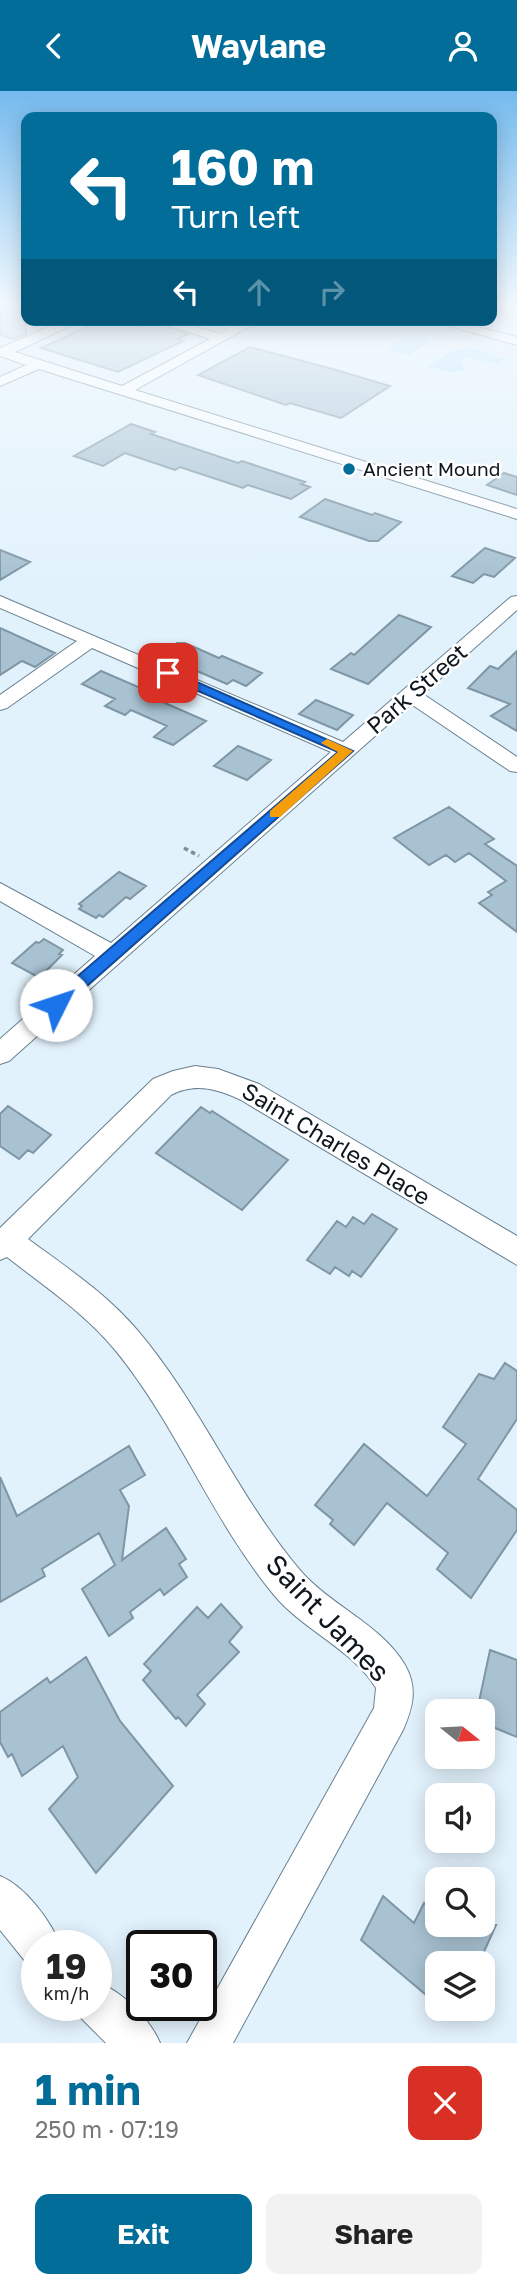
<!DOCTYPE html>
<html lang="en">
<head>
<meta charset="utf-8">
<style>
	body { margin:0; font-family:"Golos Text",sans-serif; background:#f2f2f2; color:#222; height:100vh; display:flex; flex-direction:column; font-size:26px; white-space:nowrap }
	* { box-sizing:border-box; margin:0 }
	p { font-size:23px; color:#767676 }
	.icon { flex:none; width:38px; height:38px; fill:none; stroke:currentColor; stroke-width:2; stroke-linecap:round; stroke-linejoin:round }
	.map { position:relative; height:1952px; overflow:hidden }
	.side { display:flex; flex-direction:column; background:#fff; flex:1 }
	.side>* { flex:none }
	.hud { position:absolute; left:21px; top:21px; width:476px; height:214px; border-radius:14px; box-shadow:0 4px 18px #0003; background:#036d9a; color:#fff; overflow:hidden }
	.needle { width:46px; rotate:108deg }
	.tools { position:absolute; left:425px; top:1608px; display:grid; gap:14px }
	.tools a { display:grid; place-items:center; width:70px; height:70px; border-radius:14px; background:#fff; box-shadow:0 4px 18px #0003; font-size:35px }
	.speed { position:absolute; left:21px; top:1839px; display:flex; gap:14px; font-size:35px; font-weight:700; text-align:center }
	.speed>* { display:grid; place-content:center; width:91px; height:91px; border-radius:50%; background:#fff; box-shadow:0 4px 18px #0003; line-height:1 }
	.speed small { font-size:18px; font-weight:400 }
	.speed .limit { border:4px solid #111; border-radius:10px; background:#fff; color:#111 }
	.pin { position:absolute; display:grid; place-items:center; width:60px; height:60px; color:#fff; margin:-30px; border-radius:14px; box-shadow:0 4px 10px #0006 }
	.me { position:absolute; width:77px; margin:-38px; rotate:49deg; stroke-linejoin:round; filter:drop-shadow(0 0 5px #0008) }
	.turn { display:flex; align-items:center; gap:24px; height:147px; padding:0 35px; font-size:32px }
	.turn .icon { width:91px; height:91px; stroke-width:2.5 }
	.turn b { display:block; font-size:49px; line-height:60px }
	.lanes { display:flex; align-items:center; height:66px; padding:0 35px; background:#0003; justify-content:center; gap:35px; direction:ltr }
	.lanes .off { opacity:.35 }
	.round { display:grid; place-items:center; flex:none; width:74px; height:74px; border-radius:14px; background:#f2f2f2 }
	.overview { display:flex; align-items:center; justify-content:space-between; height:119px; padding:0 35px }
	h1 { font-size:42px; font-weight:700; line-height:52px; color:#036d9a }
	.button { display:flex; gap:14px; margin-top:auto; padding:14px 35px }
	.button a { flex:1; height:80px; border-radius:14px; background:#036d9a; color:#fff; font-size:28px; font-weight:700; line-height:80px; text-align:center }
	.button a+a { background:#f2f2f2; color:#222 }
	header { display:flex; justify-content:space-between; align-items:center; height:91px; padding:0 35px; background:#036d9a; color:#fff; font-size:32px; font-weight:700 }
	.map>svg:first-child { display:block }
	.green { fill:#b4e2ff }
	.building { fill:#a8c2d2; stroke:#7e96a5; stroke-width:2 }
	.lines { fill:none; stroke-linecap:round; stroke-linejoin:round }
	.street-casing { stroke:#698190; stroke-width:2 }
	.path { stroke:#808c95; stroke-width:3.5; stroke-dasharray:4.5 3.5; stroke-linecap:butt }
	.street { fill:#fff; fill-rule:evenodd }
	.route { fill:#1a73e8; stroke:#114b97; stroke-width:2 }
	.slow { fill:#f59e0b }
	.poi-dot { fill:#036d9a; stroke:#fff; stroke-width:2.5 }
	.labels { text-anchor:middle; stroke-width:5; stroke-linejoin:round; paint-order:stroke }
	.far-poi-label { font-size:19px; fill:#0e171d; stroke:#fff; text-anchor:start }
	.street-label { font-size:23px; fill:#0e171d; stroke:#fff }
	.near-street-label { font-size:28px; fill:#0e171d; stroke:#fff }
</style>
</head>
<body>
<header><svg class="icon" aria-label="back" viewBox="0 0 24 24"><path d="M15 5l-7 7 7 7"/></svg>Waylane<svg class="icon" aria-label="person" viewBox="0 0 24 24"><circle cx="12" cy="8" r="4"/><path d="M4 21q1-7 8-7t8 7"/></svg></header>
<div class="map">
<svg width="517" height="1952" viewBox="0 0 517 1952">
	<rect width="100%" height="100%" fill="#e2f2fc"/>
	<path class="green" d="M410,243L432,248L410,264L386,259Z
		M469,256L506,268L497,273L467,266L460,271L465,277L464,279L454,282L427,275L457,258Z"/>
	<path class="building" d="M0,215H26V243L13,248L0,244Z
		M102,229H117L144,237L145,229H150L188,243L178,248L183,250L118,281L41,257Z
		M250,256L336,279L390,295L341,327L290,312L286,314L198,284Z
		M131,333L155,341L151,343L238,372L242,370L305,391L301,393L310,396L291,408L248,394L243,397L180,376L175,379L125,362L103,375L74,365Z
		M504,382L517,386V404L487,394Z
		M325,408L372,424L375,422L401,431L378,450H369L300,426Z
		M485,457L515,467L494,486L484,483L473,492L452,485Z
		M0,459L30,471L0,489Z
		M399,524L431,536L368,593L331,578L351,562L354,564Z
		M0,537L55,562L35,576L22,570L0,584Z
		M177,552H185L219,567L222,565L262,582L246,595L233,589L227,593L160,564Z
		M517,560V640L491,625L510,613L468,597L490,575L498,578Z
		M101,580L150,601L152,603L149,605L206,630L173,654L154,646L167,635L131,619L125,624L105,615L115,608L82,593Z
		M316,609L353,624L337,639L299,623Z
		M238,655L271,669L247,689L214,675Z
		M449,716L494,748L485,753L517,775V841L479,812L492,804L488,801L506,790L469,762L455,771L446,764L429,774L394,747Z
		M119,781L146,795L130,808L126,806L103,826L99,824L96,827L79,818L82,815L79,813Z
		M44,848L63,859L59,863L62,864L43,883L36,885L12,872L36,851L39,852Z
		M8,1015L51,1044L33,1062L28,1059L19,1068L0,1055V1023Z
		M201,1016L210,1022L212,1020L288,1069L242,1119L156,1062Z
		M372,1123L397,1138L361,1186L352,1180L349,1185L335,1176L330,1183L307,1169L337,1130L346,1136L353,1126L364,1133Z
		M505,1272L517,1280V1328L478,1388L517,1419V1439L471,1507L437,1478L448,1462L387,1412L354,1454L330,1433L333,1429L315,1414L364,1353L427,1405L466,1353L443,1336L479,1283L494,1288Z
		M129,1355L145,1384L120,1399L129,1415L122,1469L166,1437L186,1468L179,1473L187,1486L164,1504L160,1498L130,1521L133,1527L109,1545L82,1498L115,1474L99,1442L42,1478L45,1485L0,1511V1386L17,1425Z
		M221,1513L242,1536L229,1551L239,1561L197,1604L205,1613L186,1635L178,1626L176,1628L143,1589L151,1580L144,1573L197,1516L208,1527Z
		M490,1559L517,1569V1646L483,1632V1620H477Z
		M86,1566L120,1630L173,1695L96,1782L49,1718L78,1686L63,1655L22,1685L12,1663L8,1666L0,1651V1621L47,1587L50,1592Z
		M383,1805L414,1832L424,1812L438,1825V1834H496L479,1872H438V1914L361,1849Z"/>
	<g class="lines">
		<defs>
			<path id="street" d="M65,229H82L15,261L122,295L210,248L152,229H173L220,243L245,229H261L135,299L517,418V428L39,278L0,295V286L26,274L0,265V257Z
				M428,229H450L517,246V254Z
				M0,505L343,651L511,506L517,505V519L423,603L517,666V681L510,680L411,613L9,970L0,973V948L95,865L0,810V792L111,852L331,661L92,557L7,617L0,619V604L77,550L0,517Z
				M195,975L218,978L259,993L517,1145V1174L241,1009C218,998 195,991 171,1004L28,1148C66,1176 107,1203 138,1240C200,1313 237,1404 299,1478C329,1514 381,1533 405,1574C418,1597 413,1616 403,1639L233,1952H187L374,1617L376,1597C352,1558 303,1539 274,1504C212,1429 177,1335 116,1260C85,1222 45,1196 7,1166L0,1169V1137L153,988L173,980Z
				M0,1785C26,1796 50,1829 61,1855H37V1875L25,1870L0,1839Z
				M96,1890C122,1901 149,1926 160,1952H106L81,1927L75,1914H96Z"/>
		</defs>
		<use href="#street" class="street-casing"/>
		<path class="path" d="M184,757L199,765"/>
		<use href="#street" class="street"/>
	</g>
	<linearGradient id="sky" x2="0" y2="1"><stop stop-color="#74baee"/><stop offset="0.44" stop-color="#f2f9fe"/><stop offset="1" stop-color="#f2f9fe" stop-opacity="0"/></linearGradient>
	<rect width="517" height="488" fill="url(#sky)"/>
	<path class="route" d="M164,580H172L353,660L61,918H50L48,914L50,909L338,661L164,585Z"/>
	<path class="slow" d="M327,648L353,660L280,726H270V720L338,661L321,652Z"/>
	<circle class="poi-dot" cx="349" cy="378" r="7"/>
	<g class="labels">
		<g class="far-poi-label">
			<text x="363" y="385">Ancient Mound</text>
		</g>
		<g class="street-label">
			<text transform="translate(417 598) rotate(-41)" y="8">Park Street</text>
			<text transform="translate(336 1053) rotate(31)" y="8">Saint Charles Place</text>
		</g>
		<g class="near-street-label">
			<text transform="translate(328 1527) rotate(46)" y="10">Saint James</text>
		</g>
	</g>
</svg>
<div class="tools">
<a><svg class="needle" viewBox="-14 -14 28 28"><path d="M0-13l5 13h-10z" fill="#e53935"/><path d="M0 13l5-13h-10z" fill="#767676"/></svg></a>
<a><svg class="icon" aria-label="sound" viewBox="0 0 24 24"><path d="M4 9h4l5-4v14l-5-4H4zM17 9q2 3 0 6"/></svg></a>
<a><svg class="icon" aria-label="search" viewBox="0 0 24 24"><circle cx="10" cy="10" r="6"/><path d="M15 15l6 6"/></svg></a>
<a><svg class="icon" aria-label="layers" viewBox="0 0 24 24"><path d="M12 4l9 5-9 5-9-5zM3 14l9 5 9-5"/></svg></a>
</div>
<div class="speed"><div>19<small>km/h</small></div><div class="limit">30</div></div>
<div class="pin" style="left:168px;top:582px;background:#d93025"><svg class="icon" aria-label="arrive" viewBox="0 0 24 24"><path d="M6 21V4h12l-3 4 3 4H6"/></svg></div>
<svg class="me" style="left:56px;top:914px" viewBox="-20 -20 40 40"><circle r="19" fill="#fff"/><path d="M0-13L10 11 0 6-10 11z" fill="#1a73e8"/></svg>
<div class="hud">
<div class="turn"><svg class="icon" aria-label="left" viewBox="0 0 24 24"><path d="M17 20v-9H6M10 6l-5 5 5 5"/></svg><div><b>160 m</b>Turn left</div></div>
<div class="lanes"><svg class="icon" aria-label="left" viewBox="0 0 24 24"><path d="M17 20v-9H6M10 6l-5 5 5 5"/></svg><svg class="icon off" aria-label="ahead" viewBox="0 0 24 24"><path d="M12 20V5M6 11l6-6 6 6"/></svg><svg class="icon off" aria-label="right" viewBox="0 0 24 24"><path d="M7 20v-9h11M14 6l5 5-5 5"/></svg></div>
</div>
</div>
<section class="side">
<div class="overview"><div><h1>1 min</h1><p>250 m · 07:19</p></div><a class="round" style="background:#d93025;color:#fff"><svg class="icon" aria-label="close" viewBox="0 0 24 24"><path d="M6 6l12 12M18 6L6 18"/></svg></a></div>
<div class="button"><a>Exit</a><a>Share</a></div>
</section>
</body>
</html>
